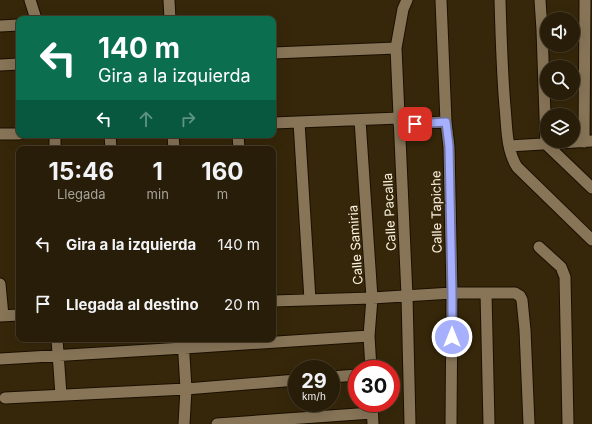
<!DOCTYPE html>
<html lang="es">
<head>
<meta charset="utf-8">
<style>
	body { margin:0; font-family:Inter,sans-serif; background:#302612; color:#f1f3f6; height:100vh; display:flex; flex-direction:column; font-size:15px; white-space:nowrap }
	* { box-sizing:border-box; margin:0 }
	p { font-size:13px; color:#a5a29c }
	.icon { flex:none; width:22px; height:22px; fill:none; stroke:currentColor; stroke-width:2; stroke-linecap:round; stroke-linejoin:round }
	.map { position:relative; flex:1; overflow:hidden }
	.sheet { position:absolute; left:16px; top:146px; width:260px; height:196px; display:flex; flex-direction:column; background:#281d08; border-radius:8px; box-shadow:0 4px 16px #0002,0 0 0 1px #443b29 }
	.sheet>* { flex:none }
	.hud { position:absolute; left:16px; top:16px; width:260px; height:122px; border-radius:8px; box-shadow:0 4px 16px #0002,0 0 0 1px #443b29; background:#0b6e4f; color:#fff; overflow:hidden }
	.controls { position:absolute; left:540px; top:12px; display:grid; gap:8px }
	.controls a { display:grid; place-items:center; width:40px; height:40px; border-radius:50%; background:#281d08; box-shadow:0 4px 16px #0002,0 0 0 1px #443b29; font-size:20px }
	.speed { position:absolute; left:288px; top:360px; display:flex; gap:8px; font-size:20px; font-weight:700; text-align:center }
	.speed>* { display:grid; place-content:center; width:52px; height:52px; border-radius:50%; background:#281d08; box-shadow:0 4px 16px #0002,0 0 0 1px #443b29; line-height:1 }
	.speed small { font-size:10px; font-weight:400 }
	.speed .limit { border:6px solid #d22; background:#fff; color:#111 }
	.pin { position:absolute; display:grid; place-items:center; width:34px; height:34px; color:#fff; margin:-17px; border-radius:8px; box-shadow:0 2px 6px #0006 }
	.me { position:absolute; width:44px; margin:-22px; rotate:0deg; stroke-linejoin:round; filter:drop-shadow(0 0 3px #0008) }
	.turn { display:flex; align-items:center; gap:14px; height:84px; padding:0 16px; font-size:18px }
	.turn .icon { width:52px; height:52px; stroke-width:2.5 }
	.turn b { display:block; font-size:28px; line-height:34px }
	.lanes { display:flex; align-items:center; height:38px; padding:0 16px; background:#0003; justify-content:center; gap:20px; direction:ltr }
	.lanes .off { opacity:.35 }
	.eta { display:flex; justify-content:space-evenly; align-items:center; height:68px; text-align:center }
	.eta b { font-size:24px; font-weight:700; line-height:28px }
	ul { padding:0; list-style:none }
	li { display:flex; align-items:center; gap:12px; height:60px; padding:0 16px }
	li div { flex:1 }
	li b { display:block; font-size:15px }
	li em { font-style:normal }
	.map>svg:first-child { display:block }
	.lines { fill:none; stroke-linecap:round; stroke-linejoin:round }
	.minor-casing { stroke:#1b1000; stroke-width:13 }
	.minor { stroke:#887558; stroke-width:11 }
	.route-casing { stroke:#6d72a4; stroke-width:10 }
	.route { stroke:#a7b0fc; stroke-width:7 }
	.labels { text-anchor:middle; stroke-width:4; stroke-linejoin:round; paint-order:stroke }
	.street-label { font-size:13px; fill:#fcf2e1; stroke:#36270a }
</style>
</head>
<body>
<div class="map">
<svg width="592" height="424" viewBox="0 0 592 424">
	<rect width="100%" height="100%" fill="#36270a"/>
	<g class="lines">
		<defs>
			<path id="minor" d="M30,0L36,19
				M169,0L170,19
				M407,0L403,9L396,48L407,296L410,424
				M441,0L446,122L449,147L452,293L451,424
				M500,0C501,36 502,72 505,107C507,127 506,149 517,167L592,240
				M540,0L542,30L546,144L592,188
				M0,26L19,25
				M273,53L396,48
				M0,65L19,64
				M360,120L372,298L369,336L371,369
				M299,122L310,300
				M273,123L399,118
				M399,124L446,122
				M0,134H19
				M55,135V149
				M110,135L111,149
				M173,135L174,149
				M238,135L239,149
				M584,142L585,0
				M509,146L592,141
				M539,247L561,267L565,277L568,424
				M0,284L3,316
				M486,293L489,424
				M273,301L372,298L452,293H515L520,296L522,300L525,330L529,424
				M0,316L19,315
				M57,339L61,395
				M183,339L186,389L184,424
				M0,359L184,348L369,336
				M331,377L357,375
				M5,398L186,389L297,380
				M372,403L373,424
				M217,424L372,413"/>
		</defs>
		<use href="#minor" class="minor-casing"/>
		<use href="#minor" class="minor"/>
	</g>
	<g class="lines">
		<defs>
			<path id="route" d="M415,124L446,122L449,146L452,293V337"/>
		</defs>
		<use href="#route" class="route-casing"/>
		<use href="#route" class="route"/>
	</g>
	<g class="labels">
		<g class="street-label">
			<text transform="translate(389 212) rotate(-93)" y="5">Calle Pacalla</text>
			<text transform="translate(436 212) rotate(-91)" y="5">Calle Tapiche</text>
			<text transform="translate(355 245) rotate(-94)" y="5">Calle Samiria</text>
		</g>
	</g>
</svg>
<div class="controls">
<a><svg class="icon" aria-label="sound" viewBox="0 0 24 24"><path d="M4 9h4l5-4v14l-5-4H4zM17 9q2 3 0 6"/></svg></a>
<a><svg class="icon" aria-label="search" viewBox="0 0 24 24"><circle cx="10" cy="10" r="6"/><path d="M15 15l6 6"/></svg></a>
<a><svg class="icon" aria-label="layers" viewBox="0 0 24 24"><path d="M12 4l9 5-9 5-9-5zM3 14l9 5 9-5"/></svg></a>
</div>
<div class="speed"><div>29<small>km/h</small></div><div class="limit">30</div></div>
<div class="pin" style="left:415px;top:124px;background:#d93025"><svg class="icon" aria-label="arrive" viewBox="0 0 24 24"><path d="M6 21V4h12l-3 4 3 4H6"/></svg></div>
<svg class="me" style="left:452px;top:337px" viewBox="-20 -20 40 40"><circle r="17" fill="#a7b0fc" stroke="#fff" stroke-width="3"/><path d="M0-11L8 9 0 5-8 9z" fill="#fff"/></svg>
<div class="hud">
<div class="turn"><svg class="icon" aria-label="left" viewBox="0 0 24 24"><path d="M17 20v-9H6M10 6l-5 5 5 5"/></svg><div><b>140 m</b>Gira a la izquierda</div></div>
<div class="lanes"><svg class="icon" aria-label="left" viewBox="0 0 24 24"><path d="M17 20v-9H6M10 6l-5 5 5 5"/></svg><svg class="icon off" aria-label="ahead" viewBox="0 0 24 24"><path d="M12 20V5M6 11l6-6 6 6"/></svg><svg class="icon off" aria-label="right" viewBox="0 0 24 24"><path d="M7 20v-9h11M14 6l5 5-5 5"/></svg></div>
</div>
<section class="sheet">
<div class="eta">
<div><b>15:46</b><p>Llegada</p></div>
<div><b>1</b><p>min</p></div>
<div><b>160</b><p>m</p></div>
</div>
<ul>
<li><svg class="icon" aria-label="left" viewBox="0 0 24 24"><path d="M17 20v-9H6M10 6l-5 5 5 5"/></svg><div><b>Gira a la izquierda</b></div><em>140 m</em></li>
<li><svg class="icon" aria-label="arrive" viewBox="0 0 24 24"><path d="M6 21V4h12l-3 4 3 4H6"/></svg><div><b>Llegada al destino</b></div><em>20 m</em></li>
</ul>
</section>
</div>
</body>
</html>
